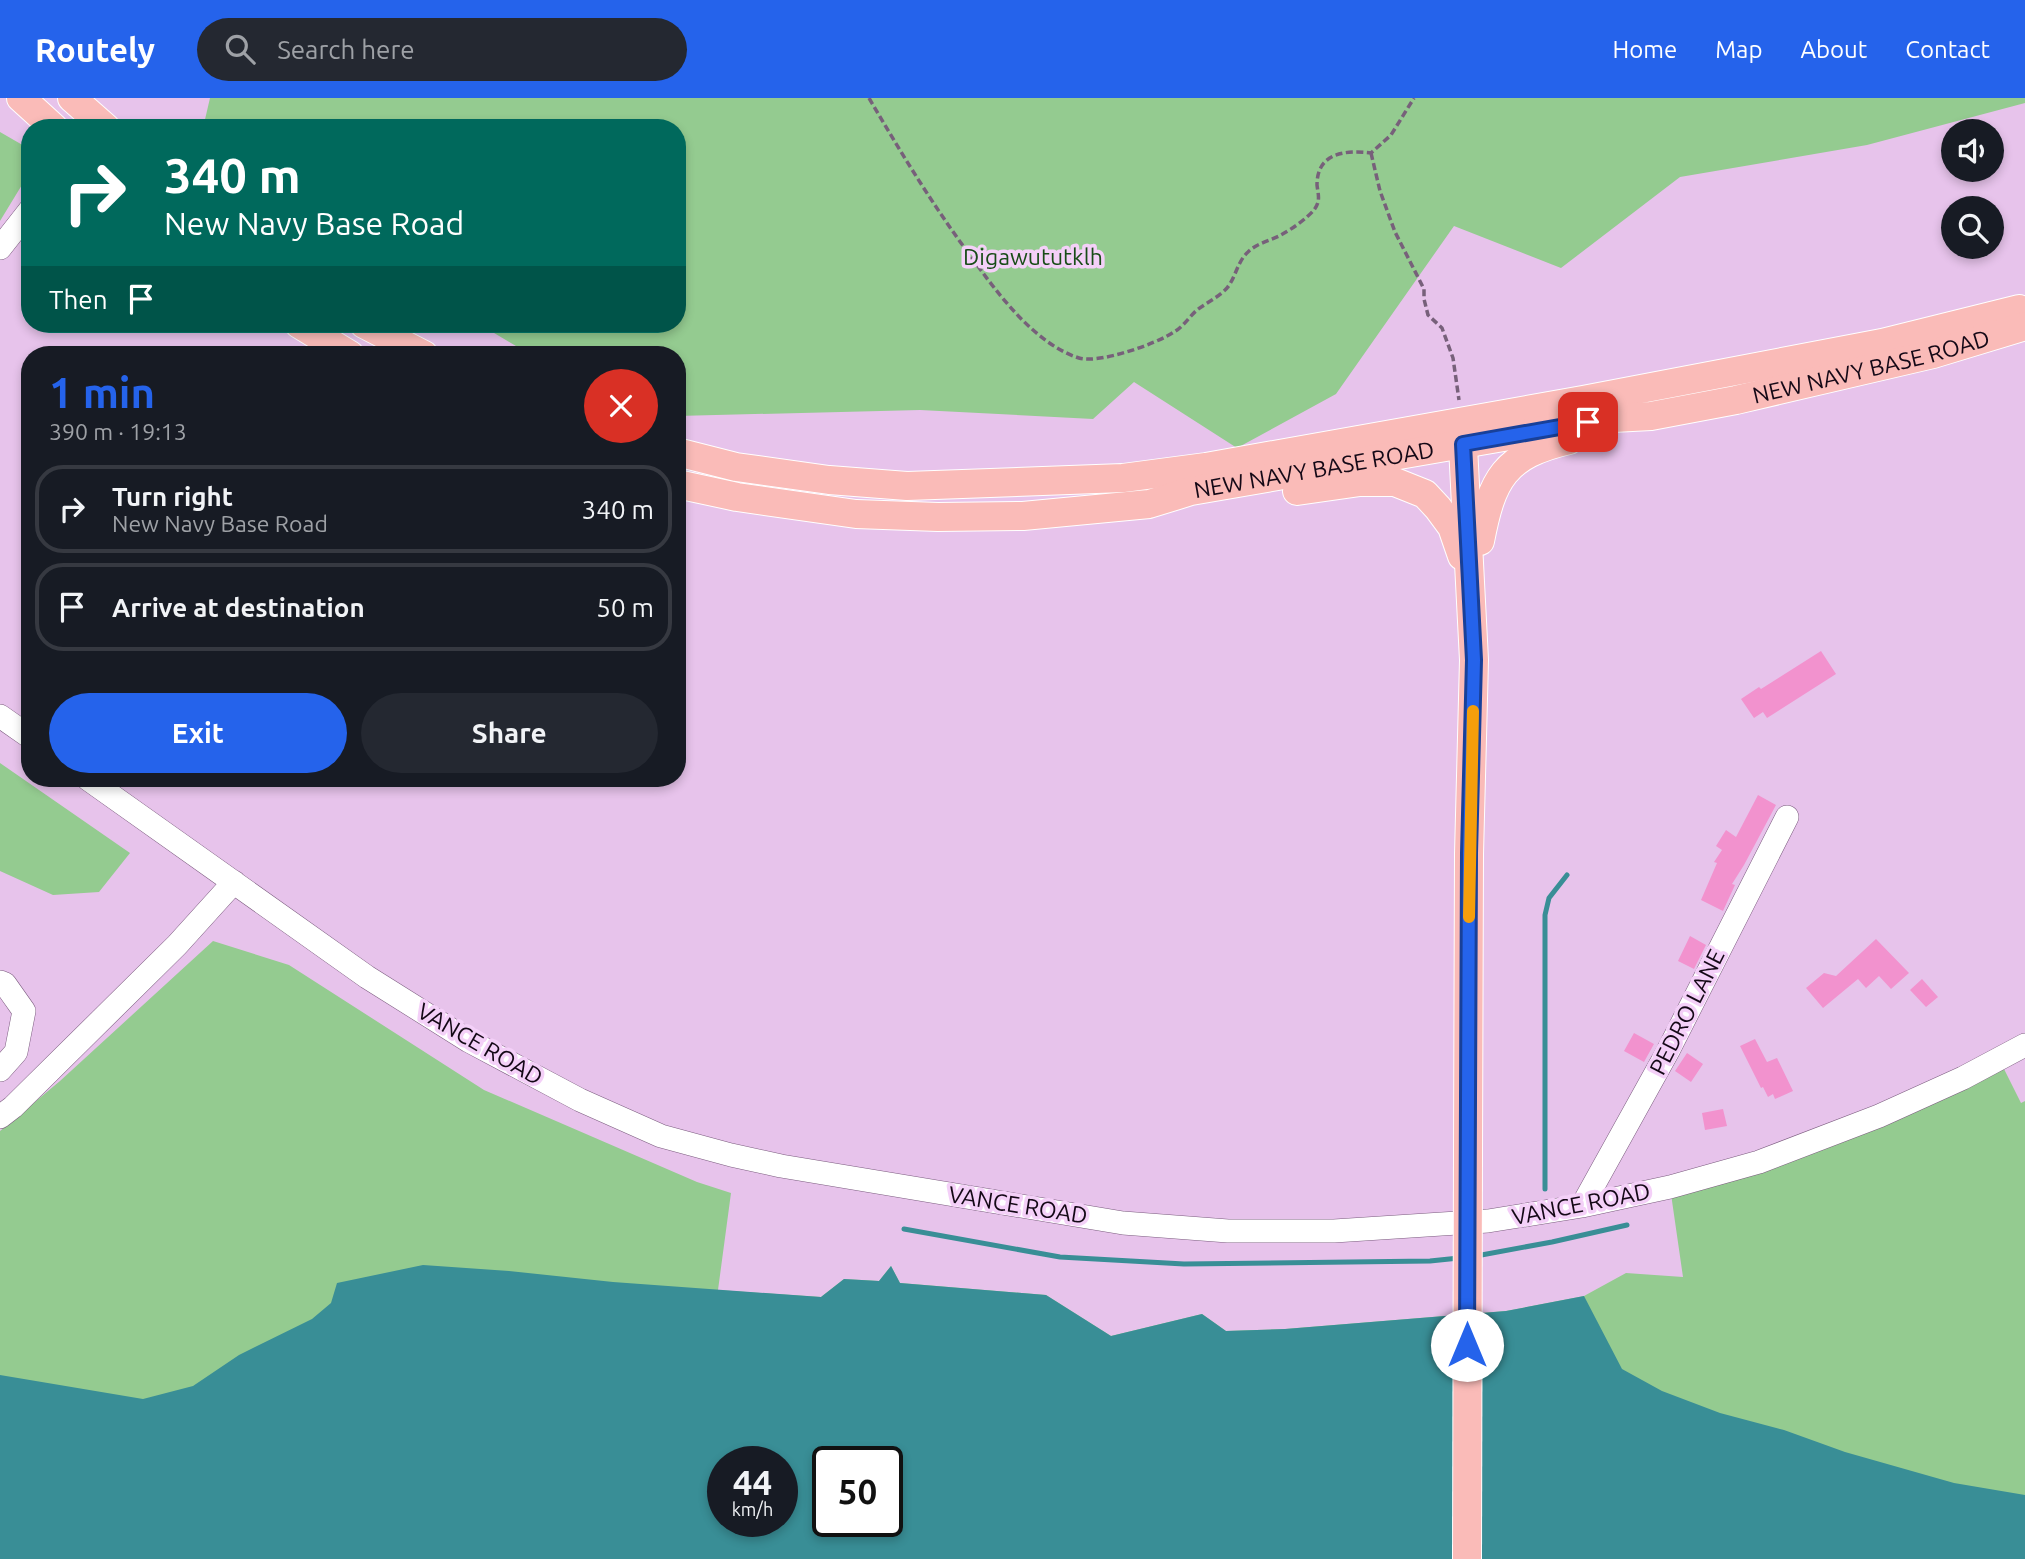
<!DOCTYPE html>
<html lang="en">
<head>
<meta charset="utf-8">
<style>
	body { margin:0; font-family:Ubuntu,sans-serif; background:#242831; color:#f1f3f6; height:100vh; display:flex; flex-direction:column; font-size:26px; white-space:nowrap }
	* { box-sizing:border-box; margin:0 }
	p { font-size:23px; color:#9ea1a6 }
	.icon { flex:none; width:38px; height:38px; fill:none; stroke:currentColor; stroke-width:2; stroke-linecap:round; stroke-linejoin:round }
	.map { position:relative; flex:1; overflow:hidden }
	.details { position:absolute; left:21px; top:248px; width:665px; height:441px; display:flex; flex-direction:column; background:#171b24; border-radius:28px; box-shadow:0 4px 10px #0003 }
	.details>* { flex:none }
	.banner { position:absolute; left:21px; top:21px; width:665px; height:214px; border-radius:28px; box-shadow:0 4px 10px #0003; background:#00695c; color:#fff; overflow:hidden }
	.tools { position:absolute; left:1941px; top:21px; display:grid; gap:14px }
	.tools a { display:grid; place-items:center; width:63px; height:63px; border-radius:50%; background:#171b24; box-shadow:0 4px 10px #0003; font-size:35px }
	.speed { position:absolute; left:707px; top:1348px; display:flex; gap:14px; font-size:35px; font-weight:700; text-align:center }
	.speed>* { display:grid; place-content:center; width:91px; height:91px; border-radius:50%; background:#171b24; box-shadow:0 4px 10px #0003; line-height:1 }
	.speed small { font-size:18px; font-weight:400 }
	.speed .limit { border:4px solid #111; border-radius:10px; background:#fff; color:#111 }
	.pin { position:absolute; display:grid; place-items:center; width:60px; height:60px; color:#fff; margin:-30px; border-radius:14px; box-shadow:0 4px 10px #0006 }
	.me { position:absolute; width:77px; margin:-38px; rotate:0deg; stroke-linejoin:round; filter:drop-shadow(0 0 5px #0008) }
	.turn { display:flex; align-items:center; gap:24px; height:147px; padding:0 28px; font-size:32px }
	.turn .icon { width:91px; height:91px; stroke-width:2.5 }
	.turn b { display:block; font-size:49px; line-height:60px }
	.then { display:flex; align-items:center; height:66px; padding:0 28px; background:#0003; gap:14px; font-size:26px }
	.round { display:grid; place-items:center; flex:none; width:74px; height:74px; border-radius:37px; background:#242831 }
	.head { display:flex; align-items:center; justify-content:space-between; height:119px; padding:0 28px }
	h1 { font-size:42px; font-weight:600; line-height:52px; color:#2563eb }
	.primary-button { display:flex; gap:14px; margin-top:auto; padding:14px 28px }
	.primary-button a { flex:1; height:80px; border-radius:42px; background:#2563eb; color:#fff; font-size:28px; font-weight:600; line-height:80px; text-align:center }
	.primary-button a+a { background:#242831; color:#f1f3f6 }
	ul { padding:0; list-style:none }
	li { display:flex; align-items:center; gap:21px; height:88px; margin:0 14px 10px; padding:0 14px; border:4px solid #363941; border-radius:28px }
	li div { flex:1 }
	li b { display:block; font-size:26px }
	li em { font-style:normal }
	header { display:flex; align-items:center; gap:42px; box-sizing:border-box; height:98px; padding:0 35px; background:#2563eb; color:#fff }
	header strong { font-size:33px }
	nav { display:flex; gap:38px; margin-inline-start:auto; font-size:24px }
	.search { width:490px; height:63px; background:#242831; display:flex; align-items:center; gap:18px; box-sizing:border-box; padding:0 24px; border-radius:38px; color:#9ea1a6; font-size:26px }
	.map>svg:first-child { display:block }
	.green { fill:#94cb90; fill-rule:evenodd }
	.water { fill:#398e96; fill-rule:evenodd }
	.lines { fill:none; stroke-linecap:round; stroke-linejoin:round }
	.stream { stroke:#398e96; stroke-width:5 }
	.building { fill:#f292ce }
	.minor-casing { stroke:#7b5c7f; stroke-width:24 }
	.major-casing { stroke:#fff; stroke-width:30 }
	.path { stroke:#77607a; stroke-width:3.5; stroke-dasharray:7 3.5; stroke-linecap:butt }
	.minor { stroke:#fff; stroke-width:23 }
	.major { stroke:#fabbb8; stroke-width:28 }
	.major-bridge-casing { stroke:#fff; stroke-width:30; stroke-linecap:butt }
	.major-bridge { stroke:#fabbb8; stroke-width:28 }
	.route-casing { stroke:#184099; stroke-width:18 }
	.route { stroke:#2563eb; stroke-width:12 }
	.slow { stroke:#f59e0b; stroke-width:12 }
	.labels { text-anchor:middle; stroke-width:7; stroke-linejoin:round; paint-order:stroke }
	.park-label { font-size:23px; fill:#184c17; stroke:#f4d0f8 }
	.street-label { font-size:23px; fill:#140816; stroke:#f4d0f8 }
</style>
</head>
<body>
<header>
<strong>Routely</strong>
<div class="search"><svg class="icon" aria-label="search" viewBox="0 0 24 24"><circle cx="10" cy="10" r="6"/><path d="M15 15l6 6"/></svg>Search here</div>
<nav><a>Home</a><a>Map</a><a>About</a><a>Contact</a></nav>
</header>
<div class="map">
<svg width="2025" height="1461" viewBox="0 0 2025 1461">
	<rect width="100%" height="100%" fill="#e7c3eb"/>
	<path class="green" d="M210,0H2025V5L1867,47L1680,79L1561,170L1454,128L1336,296L1237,350L1134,284L1093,321L920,312L677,318V257H531L479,226H677V30H203Z
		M0,34L26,49L28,77L0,123Z
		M0,665L130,755L99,794L53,797L0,773Z
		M213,843L289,867L484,992L697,1084L731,1095L718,1192L821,1199L844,1181L879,1183L891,1168L900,1185L1046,1197L1111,1238L1202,1216L1226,1233L1285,1231L1506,1213L1584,1198L1626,1175L1683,1179L1670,1089L1999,961L2021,1005L2025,1003V1461H916L893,1457L419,1461L0,1406V1033L60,983ZM723,1363H782V1423H723ZM828,1363H887V1423H828Z"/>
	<path class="water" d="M423,1167L509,1173L613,1184L821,1199L844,1181L879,1183L891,1168L900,1185L1046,1197L1111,1238L1202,1216L1226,1233L1285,1231L1506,1213L1584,1198L1622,1271L1662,1293L1720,1315L1784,1332L1845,1354L1954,1385L2025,1397V1461H0V1277L143,1301L193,1288L239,1257L312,1221L331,1205L337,1185ZM723,1363H782V1423H723ZM828,1363H887V1423H828Z"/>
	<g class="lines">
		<path class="stream" d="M1545,1091V817L1549,800L1567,777
			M904,1131L1060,1159L1184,1166L1430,1163L1459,1160
			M1476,1158L1552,1144L1627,1127"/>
	</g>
	<path class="building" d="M1821,553L1836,576L1767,620L1763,614L1754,620L1741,601L1759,589L1761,591Z
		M1758,697L1776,707L1744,767L1732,786L1735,787L1723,813L1701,802L1717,765L1714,764L1722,752L1716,748L1726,732L1736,739Z
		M1690,838L1706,847L1694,871L1678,863Z
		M1876,841L1909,875L1891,891L1879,878L1866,890L1858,881L1823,910L1806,890L1824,875L1836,878Z
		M1922,881L1938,899L1926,909L1910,892Z
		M1634,935L1654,946L1644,964L1624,953Z
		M1755,941L1767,964L1777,960L1793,993L1775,1001L1773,996L1768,999L1763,989L1761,990L1740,948Z
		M1687,955L1703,966L1691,984L1675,973Z
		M1723,1011L1727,1028L1705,1032L1702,1015Z"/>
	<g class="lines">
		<defs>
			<path id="minor" d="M0,150L30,112
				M0,618L30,639
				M88,681L367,879L469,943L580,1002L661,1038L731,1057L781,1068L1123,1125L1228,1133H1334L1488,1123L1582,1108L1670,1089L1759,1064L1879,1018L1963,980L2025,947
				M0,884L5,886L24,913L16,954L0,972
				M0,1019L13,1009L177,847L234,784
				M1582,1108L1668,953L1787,719"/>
			<g id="major">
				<path d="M21,0L54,30"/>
				<path d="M72,0L106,30"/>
				<path d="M299,226L350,257"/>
				<path d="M364,226L424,257"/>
				<path d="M1462,329L1474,562L1469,756L1468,1056"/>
				<path d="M677,354L736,369L829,382L907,388L1123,380L1206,369L1583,302L1882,245L2019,211"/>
				<path id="s1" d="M677,386L737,399L856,416L938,419L1023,418L1149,406L1191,393L1613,320L1651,318L1736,302L1933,256L2025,228"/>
				<path d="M1297,393L1360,384H1395L1425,396L1438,410L1452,429L1462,458"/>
				<path d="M1480,443C1492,381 1504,357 1569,342"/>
			</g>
		</defs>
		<use href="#minor" class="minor-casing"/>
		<use href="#major" class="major-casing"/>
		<path class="path" d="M869,0C901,55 934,109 972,160C998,196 1035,246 1079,260C1099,266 1156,246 1174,234C1183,229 1189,219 1197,212C1206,205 1219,199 1227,190C1236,179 1237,164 1248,154C1257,145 1270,143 1281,137C1292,131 1306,121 1314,112C1321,103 1318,96 1317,87C1317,54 1346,52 1371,55L1391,37L1414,0
			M1371,55L1380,93L1395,134L1424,191V201L1428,217L1442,230L1453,260L1459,302"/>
		<use href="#minor" class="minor"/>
		<use href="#major" class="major"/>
		<defs>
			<path id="major-bridge" d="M1467,1461L1468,1056"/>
		</defs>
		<use href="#major-bridge" class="major-bridge-casing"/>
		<use href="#major-bridge" class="major-bridge"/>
	</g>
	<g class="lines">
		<defs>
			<path id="route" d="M1467,1247L1469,755L1474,562L1463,346L1588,324"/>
		</defs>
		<use href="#route" class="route-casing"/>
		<use href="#route" class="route"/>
		<path class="slow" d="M1469,819L1473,613"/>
	</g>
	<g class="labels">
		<g class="park-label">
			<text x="1033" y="167">Digawututklh</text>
		</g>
		<g class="street-label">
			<text dy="8" stroke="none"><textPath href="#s1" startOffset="1211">NEW NAVY BASE ROAD</textPath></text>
			<text dy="8" stroke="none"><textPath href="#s1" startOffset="644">NEW NAVY BASE ROAD</textPath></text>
			<text transform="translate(1687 914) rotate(-63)" y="8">PEDRO LANE</text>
			<text transform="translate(480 946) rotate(30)" y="8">VANCE ROAD</text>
			<text transform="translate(1581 1106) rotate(-11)" y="8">VANCE ROAD</text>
			<text transform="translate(1018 1107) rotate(9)" y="8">VANCE ROAD</text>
		</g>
	</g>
</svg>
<div class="tools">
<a><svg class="icon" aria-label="sound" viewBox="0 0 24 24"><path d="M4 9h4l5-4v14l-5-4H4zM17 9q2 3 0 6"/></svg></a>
<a><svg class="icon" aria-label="search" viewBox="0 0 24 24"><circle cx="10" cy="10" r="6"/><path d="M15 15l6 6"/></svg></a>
</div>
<div class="speed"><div>44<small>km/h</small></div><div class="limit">50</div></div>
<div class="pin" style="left:1588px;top:324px;background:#d93025"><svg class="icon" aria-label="arrive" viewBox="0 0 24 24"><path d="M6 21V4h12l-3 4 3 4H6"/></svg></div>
<svg class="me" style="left:1467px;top:1247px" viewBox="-20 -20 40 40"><circle r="19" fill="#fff"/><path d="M0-13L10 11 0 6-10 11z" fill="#2563eb"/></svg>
<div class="banner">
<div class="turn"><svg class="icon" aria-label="right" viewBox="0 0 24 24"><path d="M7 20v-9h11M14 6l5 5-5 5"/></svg><div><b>340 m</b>New Navy Base Road</div></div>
<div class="then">Then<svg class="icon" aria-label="arrive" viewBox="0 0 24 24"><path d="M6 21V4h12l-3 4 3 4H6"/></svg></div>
</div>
<section class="details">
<div class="head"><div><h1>1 min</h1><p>390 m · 19:13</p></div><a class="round" style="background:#d93025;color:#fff"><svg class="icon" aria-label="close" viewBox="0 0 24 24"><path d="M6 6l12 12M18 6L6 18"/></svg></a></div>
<ul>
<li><svg class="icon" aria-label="right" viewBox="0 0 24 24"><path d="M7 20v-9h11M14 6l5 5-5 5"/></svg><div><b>Turn right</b><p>New Navy Base Road</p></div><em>340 m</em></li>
<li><svg class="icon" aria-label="arrive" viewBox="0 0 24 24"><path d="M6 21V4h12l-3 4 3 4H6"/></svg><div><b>Arrive at destination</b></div><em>50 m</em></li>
</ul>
<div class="primary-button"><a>Exit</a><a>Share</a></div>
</section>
</div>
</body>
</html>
